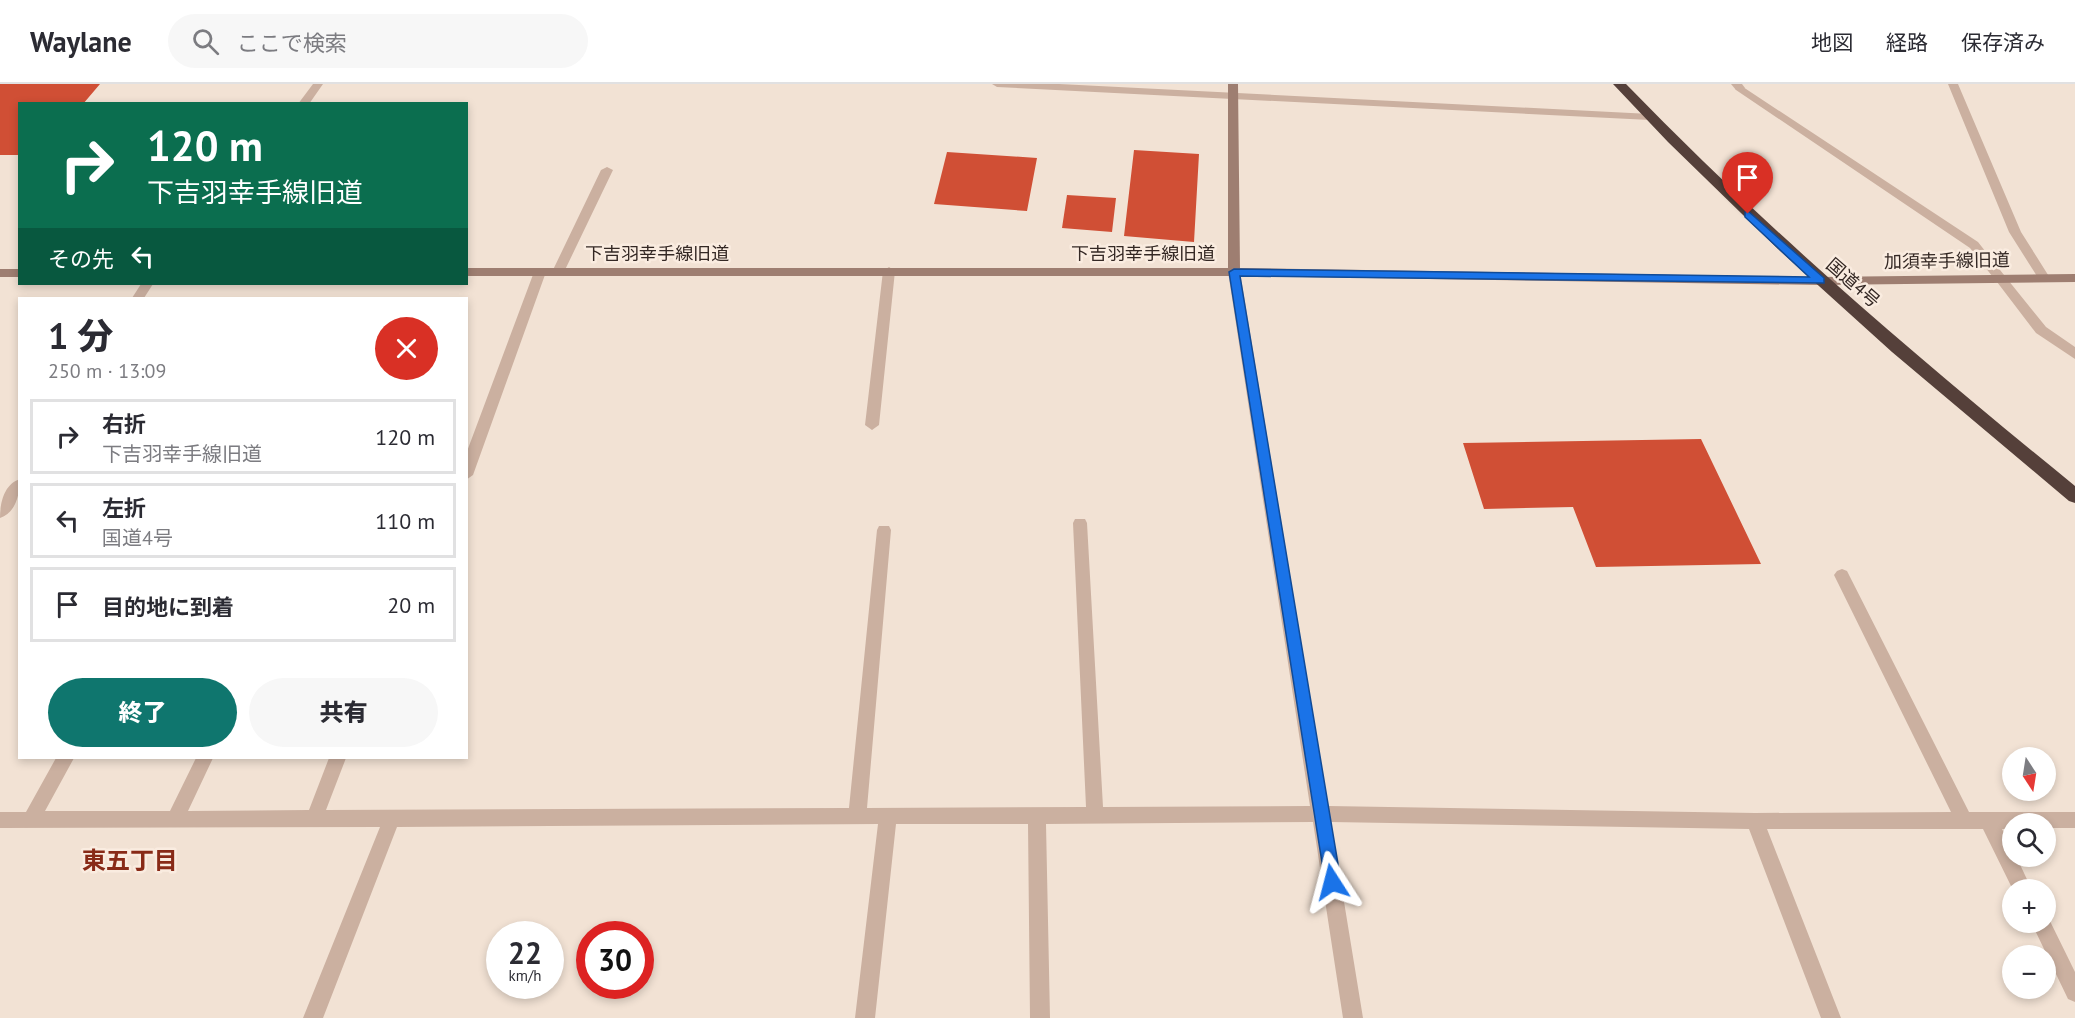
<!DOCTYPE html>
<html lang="ja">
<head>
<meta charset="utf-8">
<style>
	body { margin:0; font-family:"PT Sans","Noto Sans JP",sans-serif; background:#f7f7f7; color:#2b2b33; height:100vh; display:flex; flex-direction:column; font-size:22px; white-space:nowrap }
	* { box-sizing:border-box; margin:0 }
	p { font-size:20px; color:#7c7c81 }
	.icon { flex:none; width:33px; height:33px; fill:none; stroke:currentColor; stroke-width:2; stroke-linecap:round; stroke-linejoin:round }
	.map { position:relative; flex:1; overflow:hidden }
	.panel { position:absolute; left:18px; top:213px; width:450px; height:462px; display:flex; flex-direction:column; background:#fff; border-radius:0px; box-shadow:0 3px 9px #0003 }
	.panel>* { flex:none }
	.banner { position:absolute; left:18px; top:18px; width:450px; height:183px; border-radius:0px; box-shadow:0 3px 9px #0003; background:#0b6e4f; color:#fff; overflow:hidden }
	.needle { width:39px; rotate:168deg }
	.tools { position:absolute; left:2002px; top:663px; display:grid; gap:12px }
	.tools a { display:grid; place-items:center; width:54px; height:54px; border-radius:50%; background:#fff; box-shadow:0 3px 9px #0003; font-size:30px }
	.speed { position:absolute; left:486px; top:837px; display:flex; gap:12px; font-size:30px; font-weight:700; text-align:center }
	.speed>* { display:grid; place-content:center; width:78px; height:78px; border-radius:50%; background:#fff; box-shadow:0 3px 9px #0003; line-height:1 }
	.speed small { font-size:15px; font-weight:400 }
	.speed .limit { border:9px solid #d22; background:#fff; color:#111 }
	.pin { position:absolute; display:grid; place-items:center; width:51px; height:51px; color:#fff; margin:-62px -26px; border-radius:50% 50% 50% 0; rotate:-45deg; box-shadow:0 0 6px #0007 }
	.pin .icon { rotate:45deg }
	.me { position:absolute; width:66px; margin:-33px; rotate:351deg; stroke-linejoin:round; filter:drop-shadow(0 0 4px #0008) }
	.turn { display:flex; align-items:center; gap:21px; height:126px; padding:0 30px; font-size:27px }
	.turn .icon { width:78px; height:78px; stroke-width:2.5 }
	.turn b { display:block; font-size:42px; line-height:51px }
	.then { display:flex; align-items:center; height:57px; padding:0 30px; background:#0003; gap:12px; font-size:22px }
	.round { display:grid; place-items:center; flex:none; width:63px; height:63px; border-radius:32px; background:#f7f7f7 }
	.headline { display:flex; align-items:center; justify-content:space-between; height:102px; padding:0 30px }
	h1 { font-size:36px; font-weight:800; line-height:45px }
	.primary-button { display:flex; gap:12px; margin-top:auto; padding:12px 30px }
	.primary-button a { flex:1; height:69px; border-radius:36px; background:#0f766e; color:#fff; font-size:24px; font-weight:800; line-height:69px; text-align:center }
	.primary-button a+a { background:#f7f7f7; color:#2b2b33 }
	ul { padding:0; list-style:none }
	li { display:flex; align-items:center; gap:18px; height:75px; margin:0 12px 9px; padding:0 18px; border:3px solid #e1e1e2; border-radius:0px }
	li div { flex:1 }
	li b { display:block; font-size:22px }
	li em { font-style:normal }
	header { display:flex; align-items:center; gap:36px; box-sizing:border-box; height:84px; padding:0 30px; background:#fff; border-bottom:2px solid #e1e1e2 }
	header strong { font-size:28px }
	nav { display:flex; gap:33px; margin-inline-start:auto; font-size:21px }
	.search { width:420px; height:54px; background:#f7f7f7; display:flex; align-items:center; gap:15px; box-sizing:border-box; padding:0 21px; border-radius:33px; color:#7c7c81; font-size:22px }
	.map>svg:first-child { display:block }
	.building { fill:#d04f35 }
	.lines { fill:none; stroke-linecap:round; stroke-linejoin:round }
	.lane { fill:#cbb0a0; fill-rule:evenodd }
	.street { fill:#cbb0a0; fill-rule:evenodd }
	.secondary { fill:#9e7e71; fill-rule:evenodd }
	.highway { fill:#55403a; fill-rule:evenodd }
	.route { fill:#1a73e8; stroke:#114b97; stroke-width:1.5 }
	.labels { text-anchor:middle; stroke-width:5; stroke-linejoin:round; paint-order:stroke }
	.street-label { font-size:18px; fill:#342824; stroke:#faece0 }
	.near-neighbourhood-label { font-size:24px; font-weight:bold; fill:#882a17; stroke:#faece0 }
</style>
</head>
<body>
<header>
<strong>Waylane</strong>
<div class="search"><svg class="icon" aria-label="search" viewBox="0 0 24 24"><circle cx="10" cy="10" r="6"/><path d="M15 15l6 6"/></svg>ここで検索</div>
<nav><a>地図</a><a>経路</a><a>保存済み</a></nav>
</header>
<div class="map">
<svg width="2075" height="934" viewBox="0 0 2075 934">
	<rect width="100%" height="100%" fill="#f2e2d4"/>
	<path class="building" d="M0,0H100L83,20H20V71H0Z
		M1134,66L1199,70L1194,158L1124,152Z
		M947,68L1037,74L1027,127L934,120Z
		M1067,111L1116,114L1112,148L1062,144Z
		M1701,355L1761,480L1596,483L1573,423L1484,425L1463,359Z"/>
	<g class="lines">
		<path class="lane" d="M1948,0H1958L2021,148L2050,194L2048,197H2040L2009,148Z
			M1740,1L1978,158L2004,191L2006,194L2004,197H1996L1970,164L1736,6L1735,4Z"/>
		<path class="street" d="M313,0H323L309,20H298Z
			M992,0H1059L1650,30L1655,33L1650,36L997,3Z
			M1731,0H1742L1745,4L1736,6Z
			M607,83L613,86L564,188L562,191H554L552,188L601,86Z
			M889,183L895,187L879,341L872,346L865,341L883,187Z
			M540,184L546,188L473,391L466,396V370L534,188Z
			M1234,184L1240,188L1328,722L1755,729L1951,728L1834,491L1837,487L1842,485L1847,487L1969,728H2075V744H2046V740H2013V745H2002L2013,767V772H2016L2032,806H2013L1983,745H1767L1841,934H1821L1749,745L1331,738L1363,934H1343L1313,738L1046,740L1050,934H1030L1028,740H896L875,934H855L878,740L397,743L323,934H303L380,743L0,744V728H26L56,674H74L45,727H170L196,674H213L188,727L309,726L329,674H346L326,726L849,724L877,446L879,442H889L891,446L867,724L1086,723L1073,439L1075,435H1085L1087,439L1103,723L1310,722L1228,188Z
			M2000,190L2004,191L2046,243L2075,263V275L2036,249L1994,194Z
			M141,200H153L144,214H132Z
			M20,395C20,409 16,429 0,434C0,419 4,400 20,395Z
			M2047,831L2075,888V918L2068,915L2031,838H2046Z"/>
		<path class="secondary" d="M1228,0H1238L1240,184L1820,193L2075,190V198L1820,201L1234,192H466V184H1228Z
			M0,185H20V193H0Z"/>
		<path class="highway" d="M1613,0H1626C1766,145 1919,275 2075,402V419L2069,417L1892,268L1778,165L1668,58Z"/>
	</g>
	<path class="route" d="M1748,127L1824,194V199L1240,192L1341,798L1338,804L1332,806L1326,804L1229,188L1234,185L1809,193L1745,133V128Z"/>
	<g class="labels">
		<g class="street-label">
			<text x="657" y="176">下吉羽幸手線旧道</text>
			<text x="1143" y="176">下吉羽幸手線旧道</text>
			<text transform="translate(1947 177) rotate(-1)" y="6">加須幸手線旧道</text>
			<text transform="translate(1853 199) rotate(41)" y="6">国道4号</text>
		</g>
		<g class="near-neighbourhood-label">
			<text x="130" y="785">東五丁目</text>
		</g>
	</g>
</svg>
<div class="tools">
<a><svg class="needle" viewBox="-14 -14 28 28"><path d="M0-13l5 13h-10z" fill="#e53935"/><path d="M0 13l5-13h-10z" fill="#7c7c81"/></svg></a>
<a><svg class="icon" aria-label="search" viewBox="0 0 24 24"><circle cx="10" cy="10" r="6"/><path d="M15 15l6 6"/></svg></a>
<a>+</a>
<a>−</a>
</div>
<div class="speed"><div>22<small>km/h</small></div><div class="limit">30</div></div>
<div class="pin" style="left:1748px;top:130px;background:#d93025"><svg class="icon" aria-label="arrive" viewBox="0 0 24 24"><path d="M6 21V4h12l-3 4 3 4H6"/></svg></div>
<svg class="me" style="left:1332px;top:798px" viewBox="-20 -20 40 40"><path d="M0-17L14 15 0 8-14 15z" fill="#1a73e8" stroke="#fff" stroke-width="4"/></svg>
<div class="banner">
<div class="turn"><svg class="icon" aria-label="right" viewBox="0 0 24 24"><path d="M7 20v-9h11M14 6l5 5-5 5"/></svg><div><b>120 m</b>下吉羽幸手線旧道</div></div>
<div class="then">その先<svg class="icon" aria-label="left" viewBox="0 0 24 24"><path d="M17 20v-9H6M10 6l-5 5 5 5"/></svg></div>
</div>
<section class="panel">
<div class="headline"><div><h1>1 分</h1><p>250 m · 13:09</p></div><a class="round" style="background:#d93025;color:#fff"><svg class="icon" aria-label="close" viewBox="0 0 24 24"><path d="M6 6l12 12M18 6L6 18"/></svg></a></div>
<ul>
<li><svg class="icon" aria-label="right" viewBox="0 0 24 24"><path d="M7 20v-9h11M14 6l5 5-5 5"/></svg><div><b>右折</b><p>下吉羽幸手線旧道</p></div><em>120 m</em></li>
<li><svg class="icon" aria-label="left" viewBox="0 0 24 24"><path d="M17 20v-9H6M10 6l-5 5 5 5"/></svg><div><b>左折</b><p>国道4号</p></div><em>110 m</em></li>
<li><svg class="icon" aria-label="arrive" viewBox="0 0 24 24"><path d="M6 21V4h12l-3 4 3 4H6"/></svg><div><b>目的地に到着</b></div><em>20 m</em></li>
</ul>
<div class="primary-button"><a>終了</a><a>共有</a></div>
</section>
</div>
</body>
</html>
